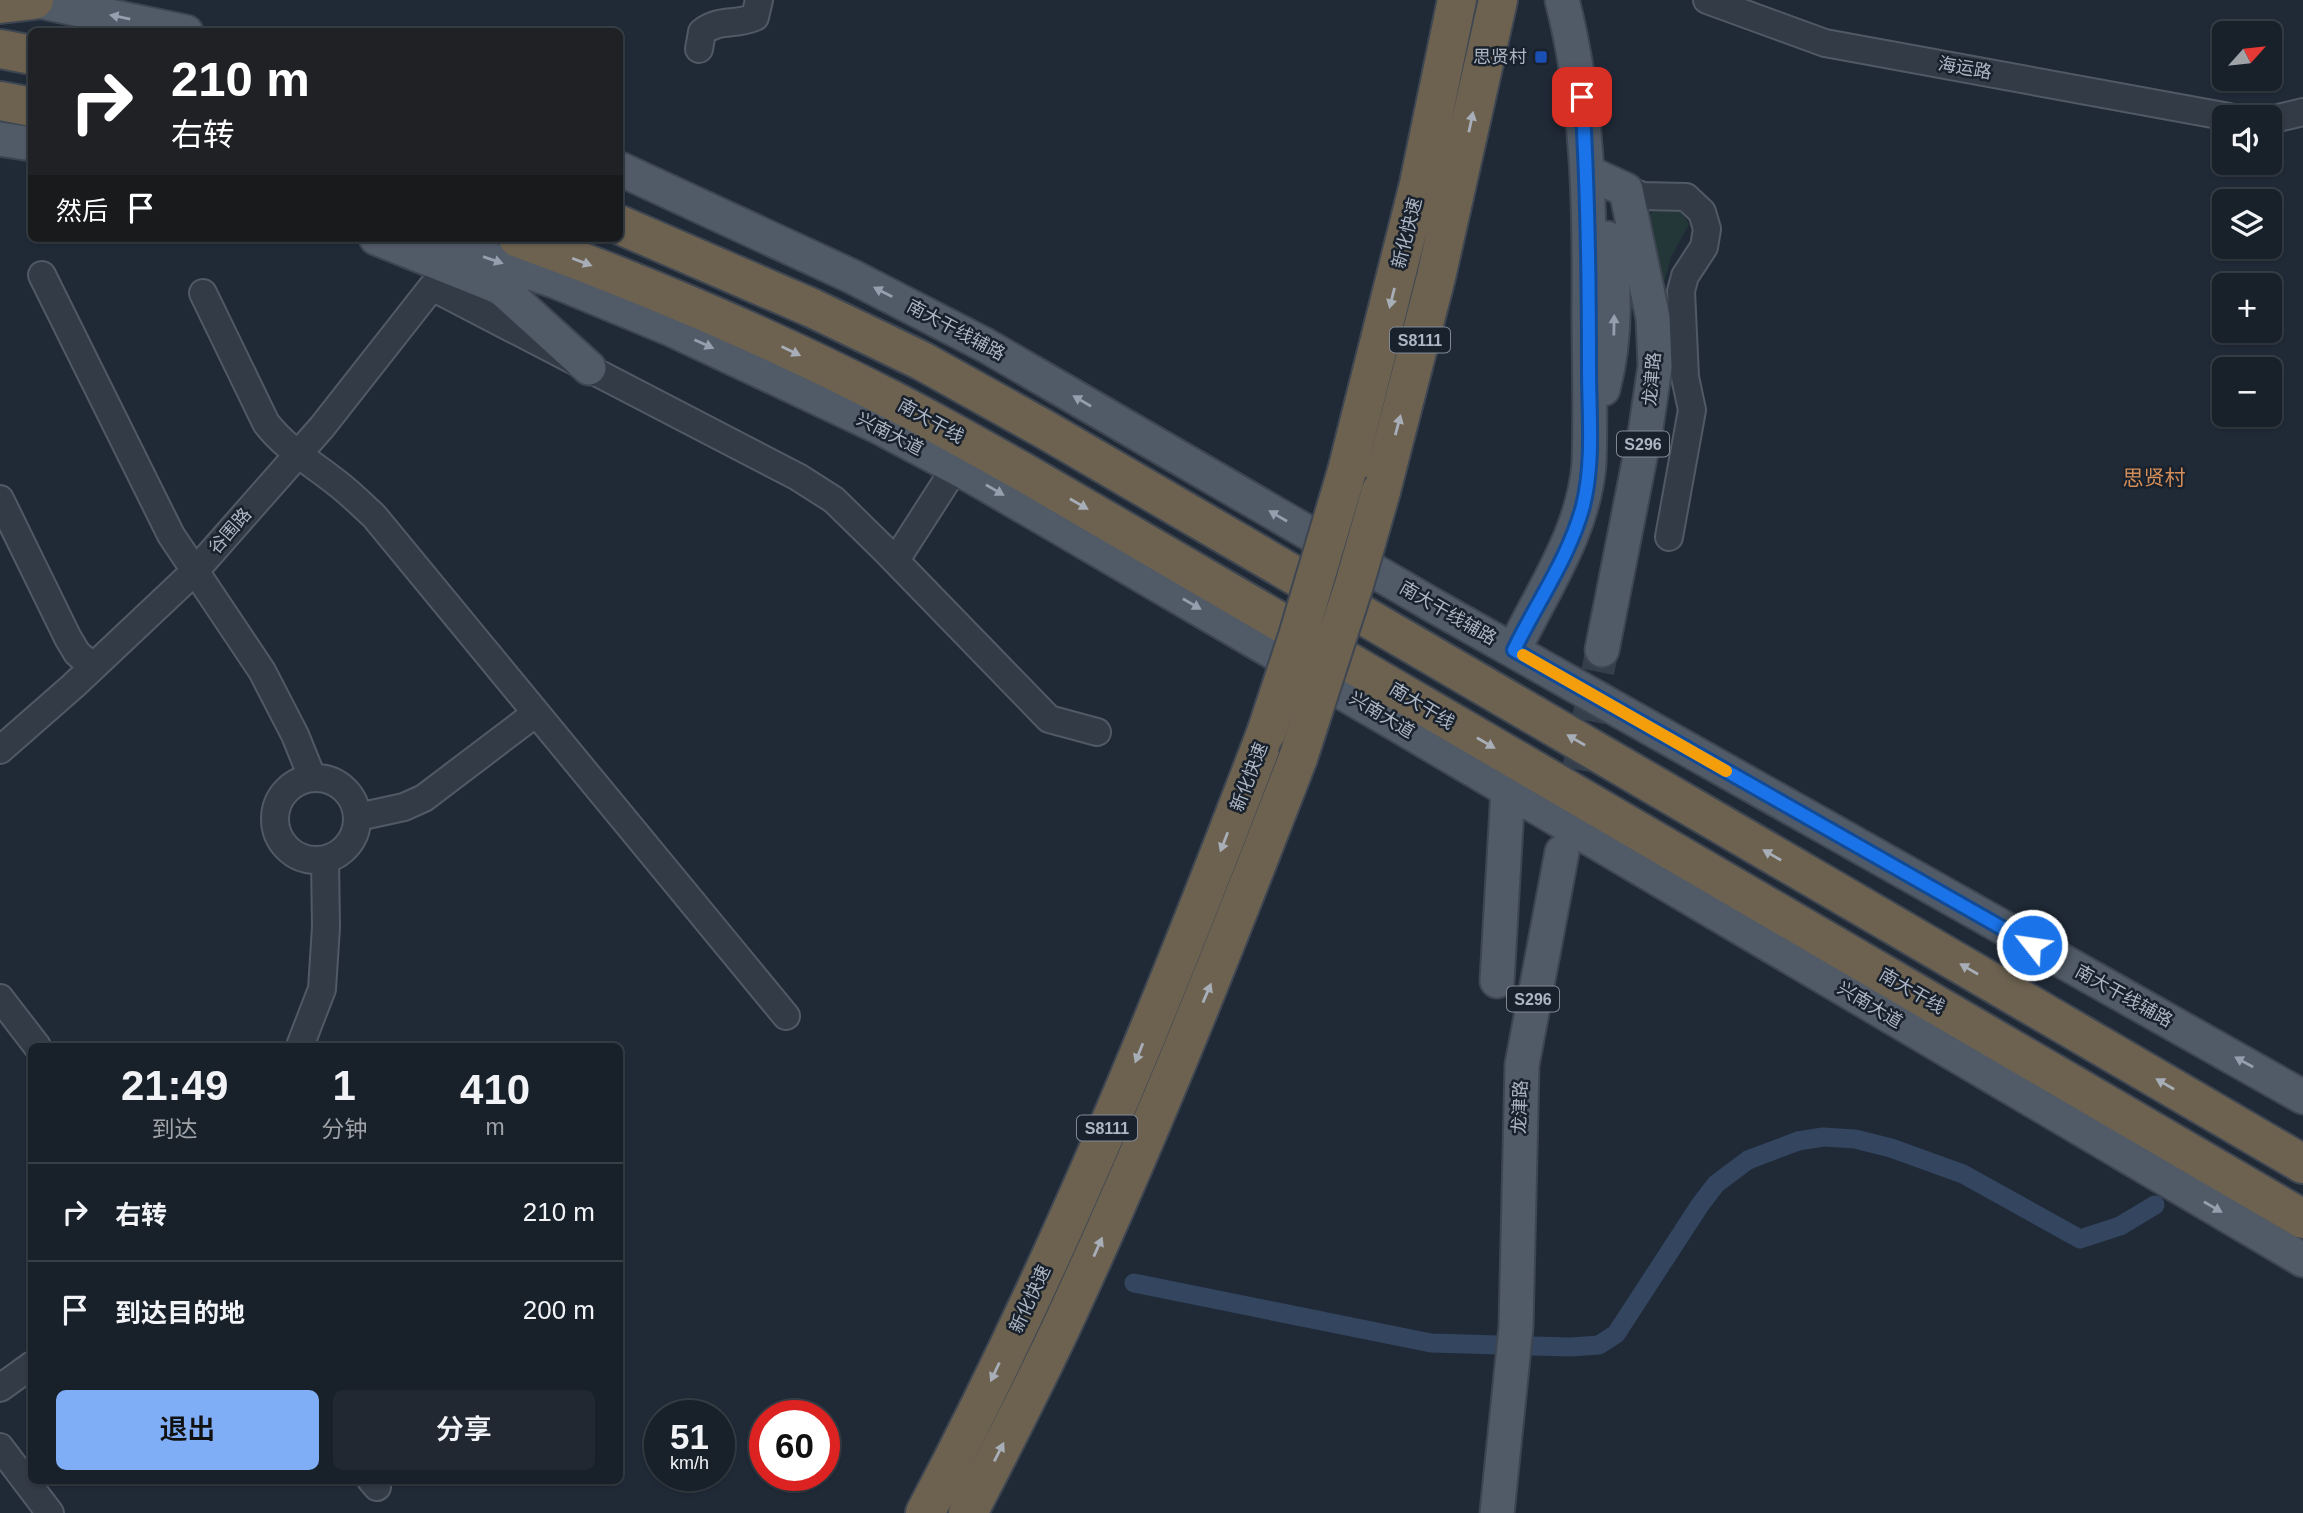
<!DOCTYPE html>
<html lang="zh">
<head>
<meta charset="utf-8">
<style>
	body { margin:0; font-family:Helvetica,"Noto Sans SC",sans-serif; background:#212831; color:#f1f3f6; height:100vh; display:flex; flex-direction:column; font-size:26px; white-space:nowrap }
	* { box-sizing:border-box; margin:0 }
	p { font-size:23px; color:#9fa3a8 }
	.icon { flex:none; width:38px; height:38px; fill:none; stroke:currentColor; stroke-width:2; stroke-linecap:round; stroke-linejoin:round }
	.map { position:relative; flex:1; overflow:hidden }
	.sheet { position:absolute; left:28px; top:1043px; width:595px; height:441px; display:flex; flex-direction:column; background:#182029; border-radius:10px; box-shadow:0 2px 5px #0004,0 0 0 2px #363e46 }
	.sheet>* { flex:none }
	.guide { position:absolute; left:28px; top:28px; width:595px; height:214px; border-radius:10px; box-shadow:0 2px 5px #0004,0 0 0 2px #363e46; background:#202124; color:#fff; overflow:hidden }
	.needle { width:46px; rotate:63deg }
	.fabs { position:absolute; left:2212px; top:21px; display:grid; gap:14px }
	.fabs a { display:grid; place-items:center; width:70px; height:70px; border-radius:10px; background:#182029; box-shadow:0 2px 5px #0004,0 0 0 2px #363e46; font-size:35px }
	.speed { position:absolute; left:644px; top:1400px; display:flex; gap:14px; font-size:35px; font-weight:700; text-align:center }
	.speed>* { display:grid; place-content:center; width:91px; height:91px; border-radius:50%; background:#182029; box-shadow:0 2px 5px #0004,0 0 0 2px #363e46; line-height:1 }
	.speed small { font-size:18px; font-weight:400 }
	.speed .limit { border:10px solid #d22; background:#fff; color:#111 }
	.pin { position:absolute; display:grid; place-items:center; width:60px; height:60px; color:#fff; margin:-30px; border-radius:14px; box-shadow:0 4px 10px #0006 }
	.me { position:absolute; width:77px; margin:-38px; rotate:300deg; stroke-linejoin:round; filter:drop-shadow(0 0 5px #0008) }
	.turn { display:flex; align-items:center; gap:24px; height:147px; padding:0 28px; font-size:32px }
	.turn .icon { width:91px; height:91px; stroke-width:2.5 }
	.turn b { display:block; font-size:49px; line-height:60px }
	.then { display:flex; align-items:center; height:66px; padding:0 28px; background:#0003; gap:14px; font-size:26px }
	.eta { display:flex; justify-content:space-evenly; align-items:center; height:119px; text-align:center }
	.eta b { font-size:42px; font-weight:600; line-height:49px }
	.cta { display:flex; gap:14px; margin-top:auto; padding:14px 28px }
	.cta a { flex:1; height:80px; border-radius:10px; background:#7faef7; color:#111; font-size:28px; font-weight:600; line-height:80px; text-align:center }
	.cta a+a { background:#212831; color:#f1f3f6 }
	ul { padding:0; list-style:none }
	li { display:flex; align-items:center; gap:21px; height:98px; padding:0 28px; border-top:2px solid #363e46 }
	li div { flex:1 }
	li b { display:block; font-size:26px }
	li em { font-style:normal }
	.map>svg:first-child { display:block }
	.green { fill:#233739 }
	.lines { fill:none; stroke-linecap:round; stroke-linejoin:round }
	.canal { stroke:#33455f; stroke-width:19 }
	.major-tunnel { stroke:#353f4c; stroke-width:33; stroke-dasharray:33 17; stroke-linecap:butt }
	.minor-casing { stroke:#515965; stroke-width:30 }
	.major-casing { stroke:#3d4551; stroke-width:37 }
	.highway-casing { stroke:#3e4652; stroke-width:42 }
	.minor { stroke:#333b47; stroke-width:26 }
	.major { stroke:#515a67; stroke-width:33 }
	.highway { stroke:#6d6250; stroke-width:38 }
	.highway-bridge-casing { stroke:#3e4652; stroke-width:42; stroke-linecap:butt }
	.highway-bridge { stroke:#6d6250; stroke-width:38 }
	.oneway { fill:#969fad }
	.oneway2 { fill:#a7aeb8 }
	.route-casing { stroke:#114b97; stroke-width:18 }
	.route { stroke:#1a73e8; stroke-width:12 }
	.slow { stroke:#f59e0b; stroke-width:12 }
	.transit-dot { fill:#1a4fb4; stroke:#19212c; stroke-width:2.5 }
	.labels { text-anchor:middle; stroke-width:5; stroke-linejoin:round; paint-order:stroke }
	.shield { fill:#19212c; stroke:#818996; stroke-width:2 }
	.shield-label { font-size:16px; font-weight:bold; fill:#adb6c4 }
	.poi-label { font-size:18px; fill:#adb6c4; stroke:#19212c; text-anchor:end }
	.street-label { font-size:18px; fill:#adb6c4; stroke:#19212c }
	.quarter-label { font-size:21px; fill:#d38e5a; stroke:#19212c }
</style>
</head>
<body>
<div class="map">
<svg width="2303" height="1513" viewBox="0 0 2303 1513">
	<rect width="100%" height="100%" fill="#202a37"/>
	<path class="green" d="M1659,205C1675,205 1681,210 1689,224L1671,257L1662,290L1646,224L1651,213Z"/>
	<g class="lines">
		<path class="canal" d="M1134,1283L1431,1343L1571,1347L1599,1345L1616,1334L1700,1205L1716,1184L1748,1160L1798,1141L1823,1137L1855,1139L1891,1148L1963,1174L2080,1239L2120,1226L2155,1205"/>
		<path class="major-tunnel" d="M1569,819L1602,650"/>
		<defs>
			<path id="minor" d="M1707,0L1825,43L2229,117
				M699,49L702,32C720,18 734,26 755,17L759,0
				M2270,120L2303,112
				M1626,190L1643,196L1686,197L1702,212L1707,229L1704,247L1685,276L1681,291L1685,377L1692,410L1669,537
				M42,275L171,535L262,671L295,735L312,777
				M203,293L266,423C286,449 312,463 337,483C350,493 362,505 374,516L786,1016
				M0,499L68,638L77,653L93,667
				M896,560L955,468
				M0,750L73,686L196,570L322,427L432,287L798,477L834,500L885,550L1049,719L1097,732
				M275 819a41 41 0 1 1 82 0a41 41 0 1 1-82 0Z
				M358,817L404,807L424,798L536,713
				M0,998L37,1046
				M300,1046L322,989L326,927L325,860
				M0,1388L32,1365
				M0,1447L50,1513
				M371,1480L377,1487"/>
			<path id="major" d="M33,0L186,32
				M0,139L32,144
				M620,169L851,276L985,345L1436,607L2303,1097
				M1587,172L1626,190L1653,318L1655,366L1646,427L1602,650
				M376,238L501,288L589,368
				M428,238L557,282L673,330L877,426L975,478L1391,721L2303,1260
				M1603,389C1616,339 1616,289 1607,238
				M1514,650C1543,589 1583,534 1589,464C1591,413 1589,361 1589,309C1590,205 1588,101 1562,0
				M1497,981L1508,790
				M1497,1513L1516,1327L1522,1065L1562,852"/>
			<path id="highway" d="M0,4L34,0
				M0,49L32,55
				M0,101L32,107
				M620,225L812,308L922,361L1044,429L2303,1164
				M518,238C645,284 769,337 890,399C935,422 980,448 1025,473L2303,1219
				M1347,471L1419,184L1457,0
				M1381,491L1436,277L1498,0
				M925,1513C1058,1262 1165,998 1266,733
				M968,1513C1005,1441 1043,1369 1076,1295C1157,1119 1228,939 1298,758"/>
		</defs>
		<use href="#minor" class="minor-casing"/>
		<use href="#major" class="major-casing"/>
		<use href="#highway" class="highway-casing"/>
		<use href="#minor" class="minor"/>
		<use href="#major" class="major"/>
		<use href="#highway" class="highway"/>
		<defs>
			<path id="highway-bridge" d="M1266,733L1298,636L1347,471
				M1298,758L1354,585L1381,491"/>
		</defs>
		<use href="#highway-bridge" class="highway-bridge-casing"/>
		<use href="#highway-bridge" class="highway-bridge"/>
	</g>
	<defs><path id="oneway-solid" d="M-6-.8H1V-3.2L6.5 0L1 3.2V.8H-6Z" transform="scale(1.75)"/></defs>
	<g class="oneway">
		<use href="#oneway-solid" transform="translate(120 17) rotate(-168)"/>
		<use href="#oneway-solid" transform="translate(493 260) rotate(19)"/>
		<use href="#oneway-solid" transform="translate(883 292) rotate(-153)"/>
		<use href="#oneway-solid" transform="translate(1614 325) rotate(-89)"/>
		<use href="#oneway-solid" transform="translate(704 344) rotate(24)"/>
		<use href="#oneway-solid" transform="translate(1082 401) rotate(-150)"/>
		<use href="#oneway-solid" transform="translate(995 490) rotate(30)"/>
		<use href="#oneway-solid" transform="translate(1278 516) rotate(-150)"/>
		<use href="#oneway-solid" transform="translate(1192 604) rotate(30)"/>
		<use href="#oneway-solid" transform="translate(2244 1062) rotate(-151)"/>
		<use href="#oneway-solid" transform="translate(2213 1207) rotate(30)"/>
	</g>
	<g class="oneway2">
		<use href="#oneway-solid" transform="translate(1471 122) rotate(-78)"/>
		<use href="#oneway-solid" transform="translate(582 262) rotate(21)"/>
		<use href="#oneway-solid" transform="translate(1392 298) rotate(104)"/>
		<use href="#oneway-solid" transform="translate(791 351) rotate(26)"/>
		<use href="#oneway-solid" transform="translate(1398 425) rotate(-75)"/>
		<use href="#oneway-solid" transform="translate(1079 504) rotate(30)"/>
		<use href="#oneway-solid" transform="translate(1576 740) rotate(-150)"/>
		<use href="#oneway-solid" transform="translate(1486 743) rotate(30)"/>
		<use href="#oneway-solid" transform="translate(1224 842) rotate(111)"/>
		<use href="#oneway-solid" transform="translate(1772 855) rotate(-150)"/>
		<use href="#oneway-solid" transform="translate(1969 969) rotate(-150)"/>
		<use href="#oneway-solid" transform="translate(1207 993) rotate(-67)"/>
		<use href="#oneway-solid" transform="translate(1139 1053) rotate(112)"/>
		<use href="#oneway-solid" transform="translate(2165 1084) rotate(-150)"/>
		<use href="#oneway-solid" transform="translate(1098 1247) rotate(-66)"/>
		<use href="#oneway-solid" transform="translate(995 1372) rotate(115)"/>
		<use href="#oneway-solid" transform="translate(999 1452) rotate(-63)"/>
	</g>
	<g class="lines">
		<defs>
			<path id="route" d="M1582,97C1588,188 1589,278 1589,369C1589,414 1594,462 1583,506C1569,558 1537,602 1514,650L2032,945"/>
		</defs>
		<use href="#route" class="route-casing"/>
		<use href="#route" class="route"/>
		<path class="slow" d="M1523,655L1726,771"/>
	</g>
	<rect class="transit-dot" x="1534" y="50" width="14" height="14" rx="3.5"/>
	<g class="labels">
		<g class="shield">
			<rect x="1390" y="327.5" width="60" height="25" rx="5"/>
			<rect x="1617" y="431.5" width="52" height="25" rx="5"/>
			<rect x="1507" y="986.5" width="52" height="25" rx="5"/>
			<rect x="1077" y="1115.5" width="60" height="25" rx="5"/>
		</g>
		<g class="shield-label">
			<text x="1420" y="346">S8111</text>
			<text x="1643" y="450">S296</text>
			<text x="1533" y="1005">S296</text>
			<text x="1107" y="1134">S8111</text>
		</g>
		<g class="poi-label">
			<text x="1527" y="63">思贤村</text>
		</g>
		<g class="street-label">
			<text transform="translate(1965 68) rotate(10)" y="6">海运路</text>
			<text transform="translate(1407 233) rotate(-76)" y="6">新化快速</text>
			<text transform="translate(956 330) rotate(28)" y="6">南大干线辅路</text>
			<text transform="translate(1652 379) rotate(-85)" y="6">龙津路</text>
			<text transform="translate(931 421) rotate(29)" y="6">南大干线</text>
			<text transform="translate(890 434) rotate(27)" y="6">兴南大道</text>
			<text transform="translate(230 531) rotate(-49)" y="6">谷围路</text>
			<text transform="translate(1448 613) rotate(30)" y="6">南大干线辅路</text>
			<text transform="translate(1422 706) rotate(31)" y="6">南大干线</text>
			<text transform="translate(1382 715) rotate(31)" y="6">兴南大道</text>
			<text transform="translate(1249 777) rotate(-69)" y="6">新化快速</text>
			<text transform="translate(1912 991) rotate(30)" y="6">南大干线</text>
			<text transform="translate(2124 996) rotate(29)" y="6">南大干线辅路</text>
			<text transform="translate(1870 1005) rotate(31)" y="6">兴南大道</text>
			<text transform="translate(1520 1107) rotate(-88)" y="6">龙津路</text>
			<text transform="translate(1030 1299) rotate(-65)" y="6">新化快速</text>
		</g>
		<g class="quarter-label">
			<text x="2154" y="485">思贤村</text>
		</g>
	</g>
</svg>
<div class="fabs">
<a><svg class="needle" viewBox="-14 -14 28 28"><path d="M0-13l5 13h-10z" fill="#e53935"/><path d="M0 13l5-13h-10z" fill="#9fa3a8"/></svg></a>
<a><svg class="icon" aria-label="sound" viewBox="0 0 24 24"><path d="M4 9h4l5-4v14l-5-4H4zM17 9q2 3 0 6"/></svg></a>
<a><svg class="icon" aria-label="layers" viewBox="0 0 24 24"><path d="M12 4l9 5-9 5-9-5zM3 14l9 5 9-5"/></svg></a>
<a>+</a>
<a>−</a>
</div>
<div class="speed"><div>51<small>km/h</small></div><div class="limit">60</div></div>
<div class="pin" style="left:1582px;top:97px;background:#d93025"><svg class="icon" aria-label="arrive" viewBox="0 0 24 24"><path d="M6 21V4h12l-3 4 3 4H6"/></svg></div>
<svg class="me" style="left:2032px;top:945px" viewBox="-20 -20 40 40"><circle r="17" fill="#1a73e8" stroke="#fff" stroke-width="3"/><path d="M0-11L8 9 0 5-8 9z" fill="#fff"/></svg>
<div class="guide">
<div class="turn"><svg class="icon" aria-label="right" viewBox="0 0 24 24"><path d="M7 20v-9h11M14 6l5 5-5 5"/></svg><div><b>210 m</b>右转</div></div>
<div class="then">然后<svg class="icon" aria-label="arrive" viewBox="0 0 24 24"><path d="M6 21V4h12l-3 4 3 4H6"/></svg></div>
</div>
<section class="sheet">
<div class="eta">
<div><b>21:49</b><p>到达</p></div>
<div><b>1</b><p>分钟</p></div>
<div><b>410</b><p>m</p></div>
</div>
<ul>
<li><svg class="icon" aria-label="right" viewBox="0 0 24 24"><path d="M7 20v-9h11M14 6l5 5-5 5"/></svg><div><b>右转</b></div><em>210 m</em></li>
<li><svg class="icon" aria-label="arrive" viewBox="0 0 24 24"><path d="M6 21V4h12l-3 4 3 4H6"/></svg><div><b>到达目的地</b></div><em>200 m</em></li>
</ul>
<div class="cta"><a>退出</a><a>分享</a></div>
</section>
</div>
</body>
</html>
